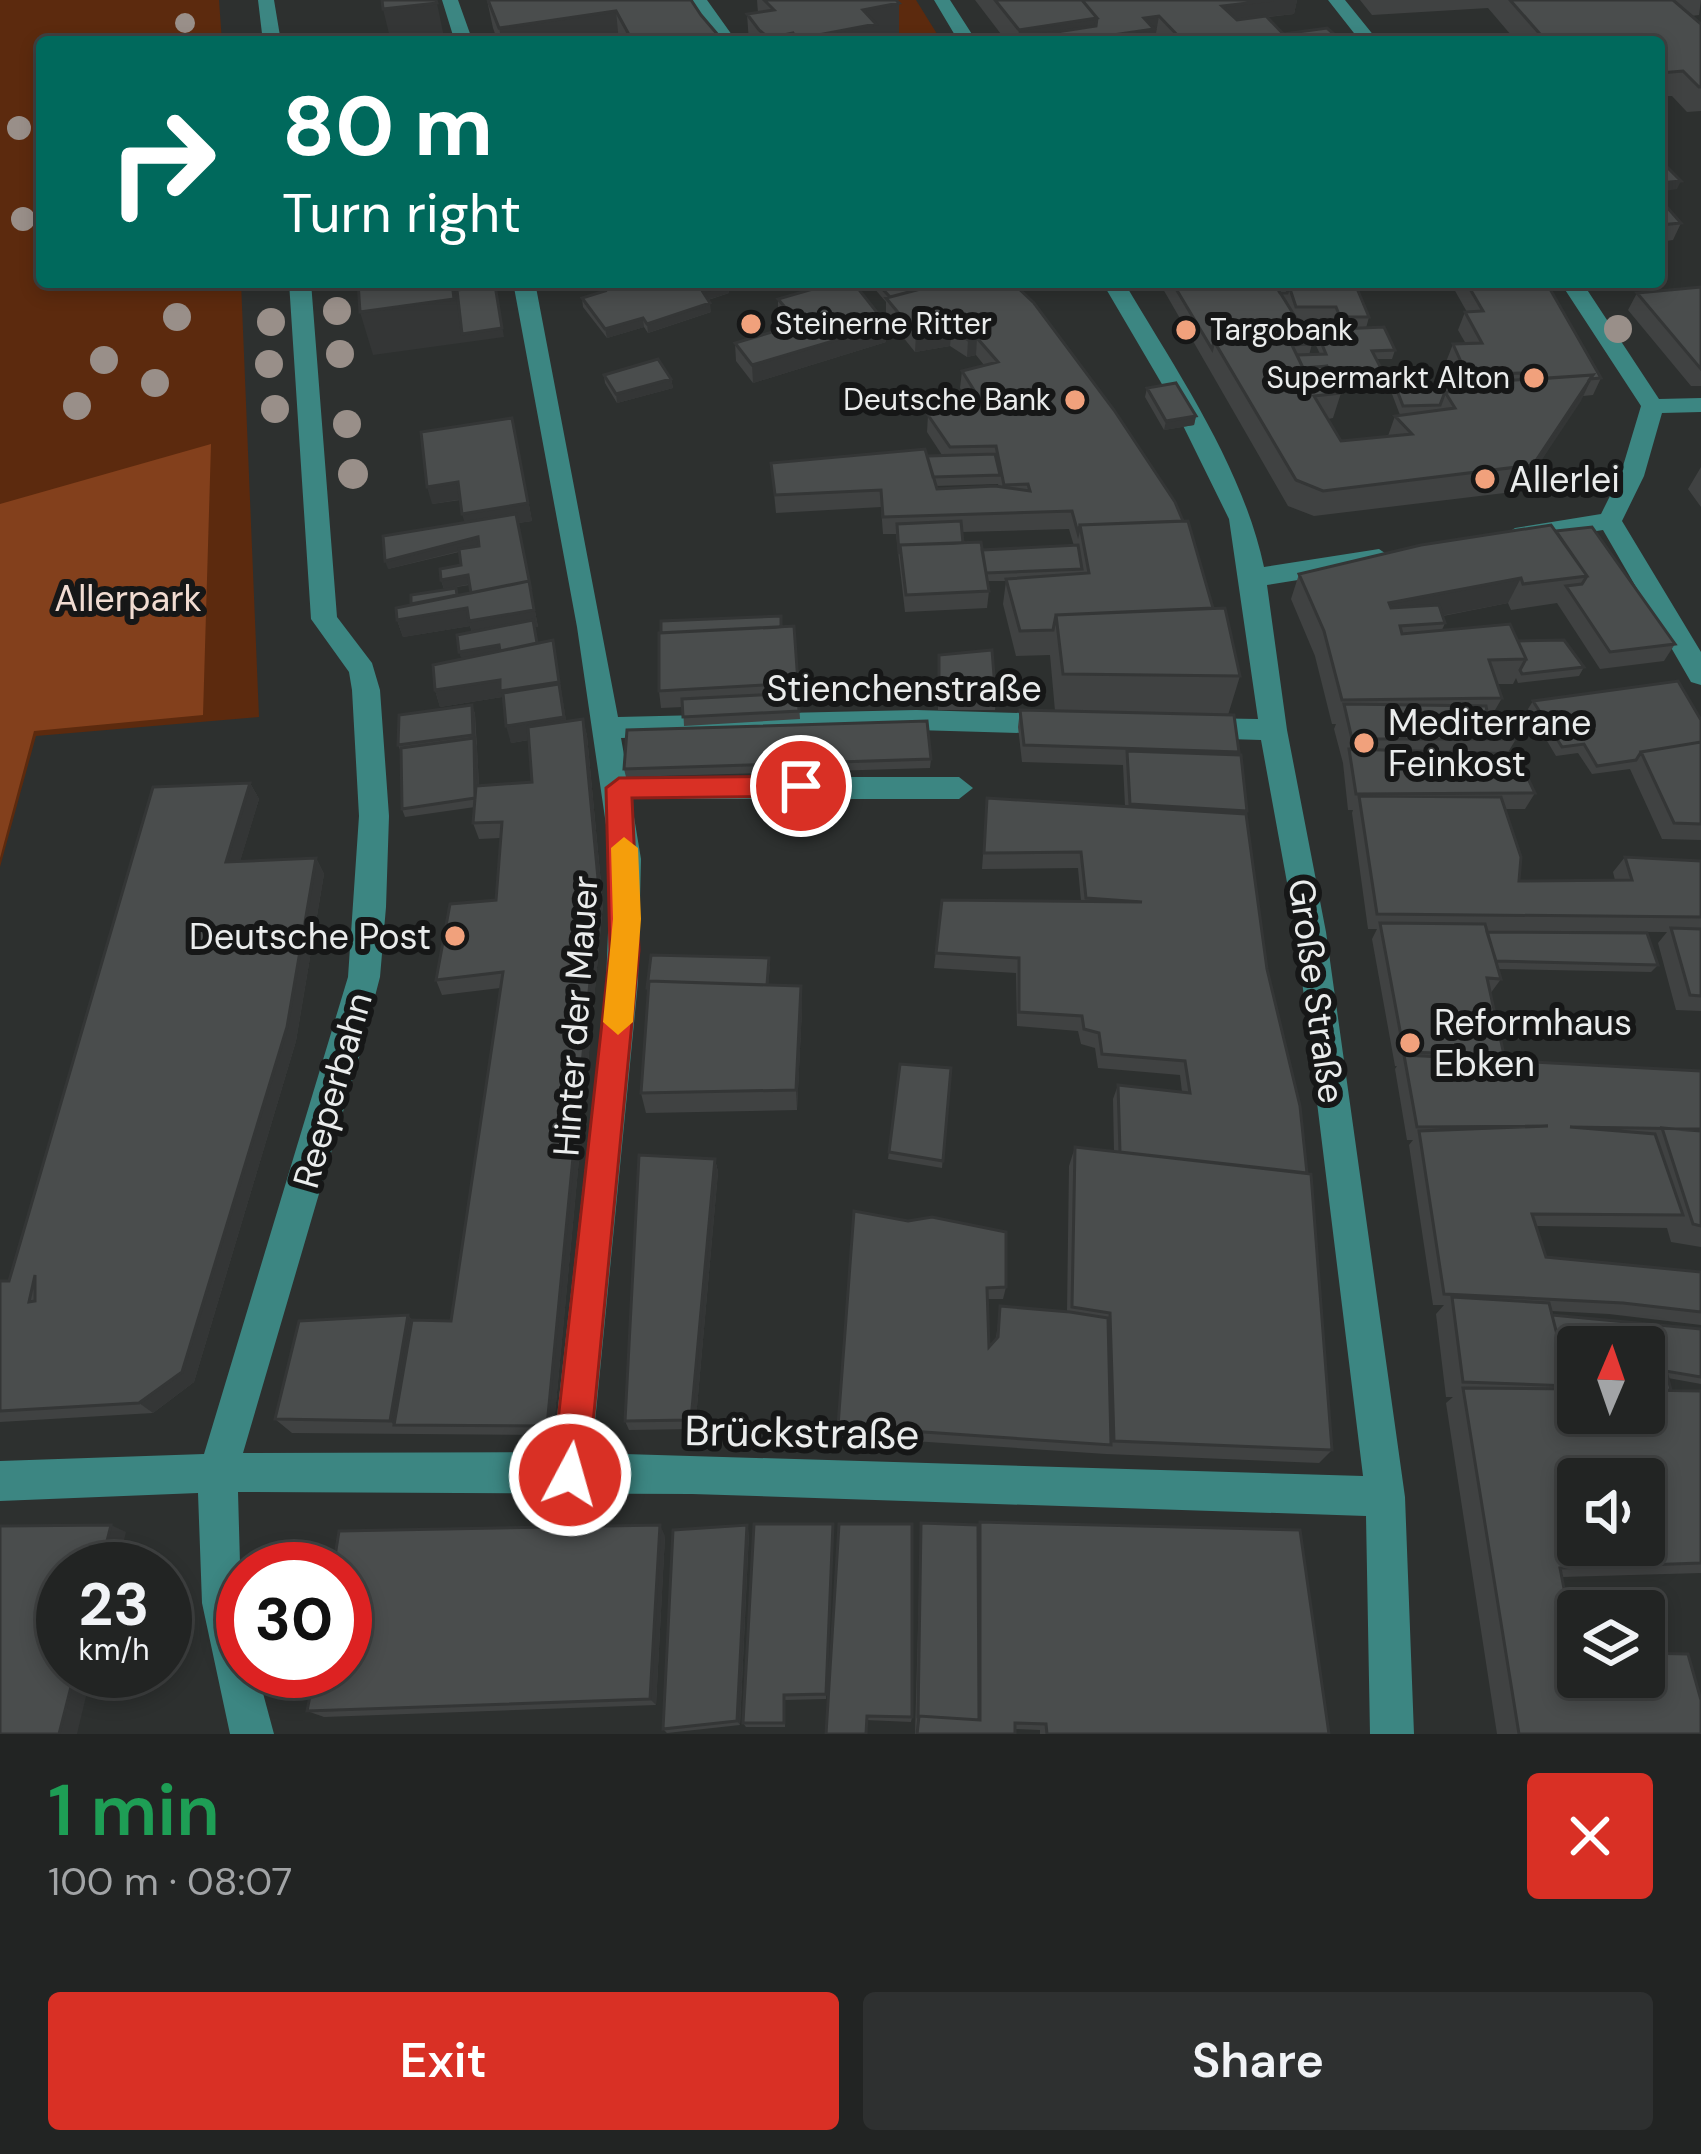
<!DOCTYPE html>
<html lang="en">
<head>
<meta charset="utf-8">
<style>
	body { margin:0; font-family:"DM Sans",sans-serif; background:#2e3030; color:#f1f3f6; height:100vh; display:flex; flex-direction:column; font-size:45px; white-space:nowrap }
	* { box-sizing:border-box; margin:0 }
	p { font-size:39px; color:#a2a4a6 }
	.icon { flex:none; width:66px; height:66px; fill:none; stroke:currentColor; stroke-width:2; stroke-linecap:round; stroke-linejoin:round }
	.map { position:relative; height:1734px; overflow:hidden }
	.panel { display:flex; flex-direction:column; background:#222423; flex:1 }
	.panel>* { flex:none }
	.top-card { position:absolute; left:36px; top:36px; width:1629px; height:252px; border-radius:12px; box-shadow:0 6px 18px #0003,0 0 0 3px #3f4141; background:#00695c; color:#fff; overflow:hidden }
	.needle { width:78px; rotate:2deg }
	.fabs { position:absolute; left:1557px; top:1326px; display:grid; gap:24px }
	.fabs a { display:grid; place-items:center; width:108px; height:108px; border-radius:12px; background:#222423; box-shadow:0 6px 18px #0003,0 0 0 3px #3f4141; font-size:60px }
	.speed { position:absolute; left:36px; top:1542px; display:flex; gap:24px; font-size:60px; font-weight:700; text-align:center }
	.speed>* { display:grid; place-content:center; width:156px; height:156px; border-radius:50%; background:#222423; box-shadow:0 6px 18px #0003,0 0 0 3px #3f4141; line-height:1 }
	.speed small { font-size:30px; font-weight:400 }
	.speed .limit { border:18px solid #d22; background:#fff; color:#111 }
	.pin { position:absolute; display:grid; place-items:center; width:102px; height:102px; color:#fff; margin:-51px; border:6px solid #fff; border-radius:50%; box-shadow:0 3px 12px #0007 }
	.me { position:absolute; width:132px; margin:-66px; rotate:6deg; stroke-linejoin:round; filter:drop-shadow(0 0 9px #0008) }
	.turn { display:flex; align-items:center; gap:42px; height:252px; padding:0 48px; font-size:54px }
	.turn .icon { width:156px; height:156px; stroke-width:2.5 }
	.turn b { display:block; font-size:84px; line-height:102px }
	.round { display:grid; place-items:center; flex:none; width:126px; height:126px; border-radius:12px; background:#2e3030 }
	.head { display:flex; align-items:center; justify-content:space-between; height:204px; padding:0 48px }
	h1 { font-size:72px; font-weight:600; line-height:90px; color:#1e9e55 }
	.action { display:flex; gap:24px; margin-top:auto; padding:24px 48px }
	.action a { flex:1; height:138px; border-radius:12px; background:#d93025; color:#fff; font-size:48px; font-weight:600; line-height:138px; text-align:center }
	.action a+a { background:#2e3030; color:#f1f3f6 }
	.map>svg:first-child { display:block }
	.green { fill:#5c2a0e }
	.forest { fill:#83401c }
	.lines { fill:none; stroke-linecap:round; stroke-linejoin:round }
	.minor { fill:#3c8682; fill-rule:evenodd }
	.tree { fill:#998f89 }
	.wall { fill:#404242; fill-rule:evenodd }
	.shaded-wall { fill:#343636 }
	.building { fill:#4a4d4d; stroke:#343636; stroke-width:3; fill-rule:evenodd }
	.route { fill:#d93025; stroke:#8d1f18; stroke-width:3 }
	.slow { fill:#f59e0b }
	.poi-dot { fill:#f1a17c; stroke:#161717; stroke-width:4.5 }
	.labels { text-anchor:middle; stroke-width:12; stroke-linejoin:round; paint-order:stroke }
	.far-poi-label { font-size:30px; fill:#eaecec; stroke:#161717; text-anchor:start }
	.poi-label { font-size:36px; fill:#eaecec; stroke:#161717; text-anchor:start }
	.park-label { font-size:36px; fill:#f1dcd2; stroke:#161717 }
	.street-label { font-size:36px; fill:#eaecec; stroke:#161717 }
	.near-street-label { font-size:42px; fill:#eaecec; stroke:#161717 }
</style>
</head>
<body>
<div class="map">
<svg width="1701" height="1734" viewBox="0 0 1701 1734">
	<rect width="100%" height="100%" fill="#2d302f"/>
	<path class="green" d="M0,0H219L222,42H42V282H241L259,717L36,736L0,867Z
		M767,0H916L942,42H800Z"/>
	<path class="forest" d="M211,444L203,715L34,731L0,858V504Z"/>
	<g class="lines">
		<path class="minor" d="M258,0H274L281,42H263Z
			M442,0H458L473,42H455Z
			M690,0H707L737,42H719Z
			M934,0H950L977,42H959Z
			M1328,0H1345L1379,42H1361Z
			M289,282H311L337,617L372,663L380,690L389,816L386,907L380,977L360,1054L243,1453L553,1452L606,982L611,859L577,627L513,282H535L618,717L916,710L1057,714L1071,724L1057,734L916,730L621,738L628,777H959L973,788L959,799H631L641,859L638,982L592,1453L1363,1476L1296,932L1261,740L1195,738L1181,728L1195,718L1258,719L1229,519L1166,391L1102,282H1124C1177,372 1242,465 1264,567L1379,549L1392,558L1379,567L1267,585L1287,730L1326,932L1405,1497L1414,1734H1370L1366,1516L692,1494L238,1492L243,1671H257L274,1734H230L202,1603L198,1493L0,1501V1461L204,1454L348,977L359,816L352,690L349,672L311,619Z
			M1560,282H1582L1659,399L1701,398V412L1662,413L1644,476L1622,521L1701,652V685L1691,682L1603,530L1515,544L1503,536L1515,528L1601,514L1620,476L1641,406Z"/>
	</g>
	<g class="tree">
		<circle cx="185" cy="23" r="10"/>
		<circle cx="19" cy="128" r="12"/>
		<circle cx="23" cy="219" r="12"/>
		<circle cx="337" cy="311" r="14"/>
		<circle cx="177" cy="317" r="14"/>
		<circle cx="271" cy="322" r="14"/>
		<circle cx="1618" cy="329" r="14"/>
		<circle cx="340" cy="354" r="14"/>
		<circle cx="104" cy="360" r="14"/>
		<circle cx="269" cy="364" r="14"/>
		<circle cx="155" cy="383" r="14"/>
		<circle cx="77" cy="406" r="14"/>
		<circle cx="275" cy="409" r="14"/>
		<circle cx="347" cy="424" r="14"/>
		<circle cx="353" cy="474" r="15"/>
	</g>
	<path class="wall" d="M487,0L701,15L724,42H498L493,28Z
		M757,0H896L899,34L876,38V42H749L747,14L758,13Z
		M975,0H1297L1294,14L1267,17L1283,34L1343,42H1165L1156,33H1153L1151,42H1007Z
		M1360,0H1701L1699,15L1691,16L1701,24V111L1687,112L1672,96H1659V42H1517L1488,8L1372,15Z
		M1659,206L1681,223L1673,240L1659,242Z
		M581,282H726L728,284L729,293L708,300L711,312L648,333L644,327L607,338L583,307L582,298L601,292L596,285Z
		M873,282H1012L1213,608L1240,676L1228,715L1239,752L1238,755L1247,811L1246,814L1332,1450L1319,1463L1106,1454L838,1436L854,1211L1006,1287L1003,1299H988L989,1347L996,1339L1000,1306L1067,1312L1069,1166L1075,1147L1114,1152L1113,1099L1118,1085L1182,1092L1180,1075L1098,1068L1095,1048L1081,1044L1078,1031L1017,1026L1016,973L934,968L942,900L1081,901L1078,868L982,869L987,798L1125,806L1123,765L1022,762L1018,727L1020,710L1055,711L1050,655L1016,656L1003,604L1006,581H987L989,591L987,608L905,612L896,534H883L881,507L776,513L771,463L942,455L927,432L928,415L971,406L960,388L962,371L984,365L976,355L967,357L950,346L915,352L886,316V302L873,287ZM998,484L999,487L937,489L936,486ZM1069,529L1074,546L982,550L963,543L962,532Z
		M1159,282H1310L1313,286L1369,317L1366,328L1395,350L1392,359H1377L1384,374L1381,383L1337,386L1341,393L1333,418L1328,419L1341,441L1388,436L1395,416L1410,414L1400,415L1392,394L1395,385L1456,384L1446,362L1453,344H1466L1458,330L1465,312H1467L1450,282H1546L1601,378L1593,395L1583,396L1521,491L1314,516L1288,506ZM1331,324L1333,329L1316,330L1313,339L1320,354L1309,355L1312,344L1300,325Z
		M1701,287V386H1691L1628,310L1637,293Z
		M778,299L886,342L753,383L736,361L735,343L787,328L778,317Z
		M604,375L671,379L673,388L617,403L605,383Z
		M1147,388L1196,416L1194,425L1164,430L1145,397Z
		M516,436L532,521L518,523L538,627H535L538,643L553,640L566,721L583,719L587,736L603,904L553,1435L292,1433L275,1419L408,1315L412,1320L451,1321L500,988L442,995L436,980L496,900L500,838L479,839L473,823L475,807L405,817L402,809L401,752L398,745L472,705L475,714L479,785L532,782L529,740L511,743L502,697L440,707L435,690L462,659L459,652L472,632L470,626L403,637L397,620L411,604L456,588L458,595L471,593L469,585L444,589L441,580L461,565L459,552L388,569L465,523L460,500L432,504Z
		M1701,467V507L1688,489Z
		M1556,531L1675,644L1664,661L1600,669L1557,603L1511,610L1508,603L1443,616L1445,623L1442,630L1518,641L1584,667L1579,676L1518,683L1516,678L1513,684H1497L1502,698L1491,717L1516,739L1507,754L1535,793L1525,809H1505L1519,881L1615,880L1613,872L1625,857L1701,861V1011L1676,1010L1658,943L1667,932L1487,931L1658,965L1651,972L1498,969L1501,979L1490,994L1504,1055L1500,1060L1701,1071V1247L1671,1242L1667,1228L1537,1226L1546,1257L1701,1272V1325L1609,1314L1551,1311L1552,1315L1701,1329V1384L1668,1378L1671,1390L1701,1391V1573L1562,1577L1576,1650L1701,1734H1497L1446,1403L1453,1397H1446L1436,1314L1444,1305H1433L1409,1145L1413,1140H1407L1395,1069L1397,1066H1395L1372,939L1377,929H1368L1352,813L1353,810H1348L1343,763L1334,729L1336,724H1332L1315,656L1291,599L1299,574Z
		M794,626L800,719L684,726L683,707L661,708L659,691L781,627Z
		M939,655L996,701L995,710H938Z
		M1533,701L1701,720V840L1662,839L1630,769L1592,774L1578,753L1556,756L1528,709Z
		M931,759L930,768L626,777L624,769Z
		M250,783L259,799L240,861L316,858L324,874L296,1041L194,1382L153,1413L0,1422V1281H9Z
		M770,966L768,985L801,986L802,1008L797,1110L646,1113L641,1093L648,995L647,988Z
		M900,1064L951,1068L942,1168L888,1159Z
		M715,1159L718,1172L695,1429L629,1430L625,1421Z
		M980,1522L1329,1734H1040V1730L1015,1729V1734H915L921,1523L978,1525Z
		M833,1524L826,1699L785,1700V1727H746L743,1723Z
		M839,1524L912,1717L911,1722L866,1720Z
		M749,1532L740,1725L667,1733L663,1729Z
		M665,1536L656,1705L324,1717L307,1711Z"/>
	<path class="shaded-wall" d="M1273,0H1297L1294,14L1218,22L1222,6Z
		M437,3L445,42H391L383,9Z
		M899,3V34L876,38V42H797V39L863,10Z
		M616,11L619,42H502L499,28Z
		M1159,16L1156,33H1153L1151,42H1118L1119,34L1144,18Z
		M1097,18L1094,42L1018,38L1019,30Z
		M793,33V42H769V38Z
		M1681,181L1677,189L1659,192V183Z
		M452,282H455L459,299L495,285L504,337L373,355L360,312Z
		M728,284L729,293L704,301L703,292Z
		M710,303L711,312L648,333L647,324Z
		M643,318L644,327L607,338L605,329Z
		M887,325L886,342L753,383L752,365Z
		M952,328L950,346L915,352L916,334Z
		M977,338L976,355L967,357L968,340Z
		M1593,375L1581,401L1521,491L1533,465Z
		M671,379L673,388L617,403L616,394Z
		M1196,416L1194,425L1164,430L1166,421Z
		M516,436L532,521L518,523L538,627H535L540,656L462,660L459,652L499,645L538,647L474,638L470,626L403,637L397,620L456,588L460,609L518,523L467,531L462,514Z
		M458,482L463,499L432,504L427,487Z
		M478,537L480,546L388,569L385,561Z
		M468,575L471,584L444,589L441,580Z
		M1521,578L1508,603L1378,628L1389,603Z
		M553,640L568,733L511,743L506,726L502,697L440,707L435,690Z
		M472,705L475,714L476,744L473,735Z
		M583,719L587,736L603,904L553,1435L547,1426Z
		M474,738L477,746L480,806L477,798Z
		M250,783L259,799L235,878L226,862Z
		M316,858L324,874L296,1041L194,1382L153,1413L139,1403Z
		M801,986L802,1008L797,1110L796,1090Z
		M715,1159L718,1172L695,1429L691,1420Z
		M408,1315L420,1331L394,1425L390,1421Z
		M111,1525L126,1532L117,1569H100Z
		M660,1525L665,1536L656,1705L650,1699Z
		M747,1525L749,1532L740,1725L737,1721Z
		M75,1671H92L77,1734H59Z"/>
	<path class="building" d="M382,0H436L437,3L383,9Z
		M488,0H691L701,15L724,42H633L616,11L499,28Z
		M764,0H896L899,3L863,10L876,24L797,39L793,33L769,38L759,30L747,14L774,10Z
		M995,0H1082L1097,18L1019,30Z
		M1082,0H1273L1222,6L1237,20L1266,16L1291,42H1184L1159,16L1144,18L1154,29L1119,34L1126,42H1020L1018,38L1096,26L1097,18Z
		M1510,0H1673L1701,24V87H1699L1683,71L1659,73V42H1547Z
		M1327,28L1343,42H1291L1283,34Z
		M1666,166L1681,181L1659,183V167Z
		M1659,206H1666L1681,223L1659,225Z
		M358,282H452L454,299L360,312Z
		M599,282H726L728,284L703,292L710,303L647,324L643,318L605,329L582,298L605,291Z
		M837,282H853L887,325L752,365L735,343L799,324L778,299Z
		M876,282H947L890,297Z
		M947,282H1012L1034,303L1114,410L1175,502L1183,521L1080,525L1078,533L1072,511L883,517L881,490L775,495L771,463L925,449L937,489L995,486L1030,491L1028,484L1004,485L996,446L950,447L928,415L982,403L962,371L998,362L977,338L968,340L952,328L916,334L886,298Z
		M1172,282H1255L1257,287L1276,286L1312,344L1292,345L1288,337L1214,341L1212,349Z
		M1255,282H1310L1313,286H1289L1287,293H1280L1276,286L1257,287Z
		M1466,282H1546L1601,378L1590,379L1593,375L1524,380L1520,373L1467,375L1453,344L1482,343L1465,312L1483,311Z
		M495,285L502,328L462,334L457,290Z
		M1289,286H1356L1369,317H1340L1336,307H1296Z
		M1701,287V369L1637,293Z
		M1384,327L1395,350L1372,351L1384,374L1333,377L1327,366L1303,368L1297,355L1326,354L1316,330Z
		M1288,337L1303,368L1327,366L1341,393L1314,396L1341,441L1412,434L1395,416L1455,408L1445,392L1505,389L1501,381L1593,375L1533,465L1323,491L1296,480L1214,341Z
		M658,359L671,379L616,394L604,375Z
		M1176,383L1196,416L1166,421L1147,388Z
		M1469,384L1472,391L1445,392L1440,405L1403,406L1395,385Z
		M512,418L528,503L462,514L458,482L427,487L421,432Z
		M995,454L1000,475L933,477L927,456Z
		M516,514L531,590L529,581L471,593L468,575L441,580L440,569L461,565L459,549L479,546L478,537L385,561L383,536Z
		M961,521L963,543L900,545L899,554L897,524Z
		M1188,521L1213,608L1056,615L1053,630L1020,631L1006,579L1089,573L1080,525Z
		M1551,525L1587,576L1523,584L1521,578L1389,603L1391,608L1439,605L1445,623L1400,626L1402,634L1510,624L1526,659L1489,660L1502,698L1342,700L1324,631L1299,574L1421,545Z
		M1592,527L1675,644L1610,652L1566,586L1582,584L1587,576L1556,531Z
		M981,542L989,591L906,595L900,545Z
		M1078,545L1082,569L986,573L982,550Z
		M529,581L534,610L469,621L467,608L397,620L396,608Z
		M456,588L457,595L411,604V595Z
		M1225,608L1240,676L1063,674L1056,615Z
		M781,616V627L661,633V621Z
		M533,620L537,643L500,651L499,645L459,652L457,635Z
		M794,626L798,683L659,691V633Z
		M553,640L559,682L500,691V680L435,690L433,665Z
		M1564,640L1584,667L1522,674L1520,670L1526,659L1518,641Z
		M992,650L996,701L939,702V655Z
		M1678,681L1701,720V742L1641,752L1636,760L1597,766L1584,744L1562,747L1533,701Z
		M559,684L564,717L506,726L503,693Z
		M798,693L799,711L683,717L682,699Z
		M1344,704L1486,706L1488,717H1508L1516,739H1352Z
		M472,705L473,735L398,745L399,715Z
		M1020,710L1234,715L1239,752L1024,745Z
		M583,719L599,889L547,1426L394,1425L412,1320L451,1321L503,972L436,980L450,904L496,900L502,822L473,823L476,786L532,782L528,727Z
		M927,721L931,759L624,769L627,730Z
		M474,738L475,798L402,809L401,748Z
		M1701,742V824L1674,823L1641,752Z
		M1349,749L1516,754L1535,793L1356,794Z
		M1127,751L1241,755L1247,811L1130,804Z
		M250,783L226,862L316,858L287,1027L182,1372L139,1403L0,1411V1281H9L153,787ZM35,1275V1301L29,1302Z
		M1359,796L1501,797L1521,857L1519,881L1632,880L1625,857L1701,861V917L1377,914Z
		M987,798L1246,814L1267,969L1300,1106L1307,1173L1120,1152L1118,1085L1190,1093L1185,1061L1102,1054L1099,1033L1084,1029L1082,1016L1019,1012V958L936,953L942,900L1142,902L1086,898L1081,852L984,853Z
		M1380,923L1485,924L1501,979L1487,978L1504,1055L1404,1052Z
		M1671,928L1701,929V996L1690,995Z
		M1487,932L1647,933L1658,965L1496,961Z
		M651,955L769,958L767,985L649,981L648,988H647Z
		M649,981L801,986L796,1090L641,1093Z
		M1404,1055L1701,1071V1129L1570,1127L1655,1134L1683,1215L1532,1214L1546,1257L1701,1272V1312L1623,1303L1444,1294L1419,1131L1548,1126L1417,1127Z
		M900,1064L951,1068L943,1161L889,1152Z
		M1662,1128L1701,1131V1226L1693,1224Z
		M1075,1147L1311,1174L1332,1450L1114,1441L1110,1313L1072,1307Z
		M639,1155L715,1159L691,1420L625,1421Z
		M854,1211L908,1221L932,1217L1006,1232V1287L987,1288L989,1347L998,1337L1000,1306L1070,1312L1108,1318L1111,1445L838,1426Z
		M1452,1297L1549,1303L1570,1386L1463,1382Z
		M408,1315L390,1421L275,1419L299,1321Z
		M1552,1315L1701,1329V1377L1666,1371L1671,1390H1644V1347H1578V1389H1565L1570,1386Z
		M1463,1388L1578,1389V1413H1644V1390L1701,1391V1563L1560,1568L1576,1650H1578V1677H1644V1653L1688,1654L1701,1700V1734H1519ZM1578,1479H1644V1545H1578Z
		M980,1522L1300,1530L1329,1734H1047L1046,1724L1015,1723V1734H917L919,1716L980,1720Z
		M921,1523L978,1525L979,1720L919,1716L918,1718Z
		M754,1524H833L826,1694L784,1695V1723H743Z
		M839,1524H912V1717L867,1716L866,1734H826Z
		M111,1525L100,1569H63V1671H75L59,1734H0V1526Z
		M660,1525L650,1699L307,1711L315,1671H345V1569H333L339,1531Z
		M747,1525L737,1721L663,1729L673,1530Z"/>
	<path class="route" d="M801,776L814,786L801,796L632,798L639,950L588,1475L582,1488L570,1493L557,1488L552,1475L610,950L606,788L619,778Z"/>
	<path class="slow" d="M624,837L638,848L641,919L633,1022L618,1035L603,1022L613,919L611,848Z"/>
	<g class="poi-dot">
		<circle cx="751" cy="324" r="12"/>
		<circle cx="1186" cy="330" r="12"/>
		<circle cx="1534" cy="378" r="12"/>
		<circle cx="1075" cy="400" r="12"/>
		<circle cx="1485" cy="479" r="12"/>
		<circle cx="1364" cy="743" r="12"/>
		<circle cx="455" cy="936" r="12"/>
		<circle cx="1410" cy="1043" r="12"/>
	</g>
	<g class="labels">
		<g class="far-poi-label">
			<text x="775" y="334">Steinerne Ritter</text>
			<text x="1210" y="340">Targobank</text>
			<text x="1510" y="388" text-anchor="end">Supermarkt Alton</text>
			<text x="1051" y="410" text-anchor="end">Deutsche Bank</text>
		</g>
		<g class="poi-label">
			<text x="1509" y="492">Allerlei</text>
			<text x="1388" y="735">Mediterrane<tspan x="1388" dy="41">Feinkost</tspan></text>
			<text x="431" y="949" text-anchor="end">Deutsche Post</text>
			<text x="1434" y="1035">Reformhaus<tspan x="1434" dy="41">Ebken</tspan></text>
		</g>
		<g class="park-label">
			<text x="128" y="611">Allerpark</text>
		</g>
		<g class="street-label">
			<text x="904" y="701">Stienchenstraße</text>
			<text transform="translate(1317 991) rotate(82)" y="13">Große Straße</text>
			<text transform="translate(575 1016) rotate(-86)" y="13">Hinter der Mauer</text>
			<text transform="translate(332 1090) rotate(-74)" y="13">Reeperbahn</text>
		</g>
		<g class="near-street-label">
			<text transform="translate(802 1432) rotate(1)" y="15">Brückstraße</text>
		</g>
	</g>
</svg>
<div class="fabs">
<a><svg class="needle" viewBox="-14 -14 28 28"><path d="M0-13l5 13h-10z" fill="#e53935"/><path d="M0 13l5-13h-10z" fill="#a2a4a6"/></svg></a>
<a><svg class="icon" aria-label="sound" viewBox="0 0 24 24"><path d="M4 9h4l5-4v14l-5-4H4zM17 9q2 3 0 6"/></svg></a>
<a><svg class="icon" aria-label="layers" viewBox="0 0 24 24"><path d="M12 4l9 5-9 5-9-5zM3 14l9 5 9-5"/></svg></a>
</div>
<div class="speed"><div>23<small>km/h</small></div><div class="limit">30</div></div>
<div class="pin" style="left:801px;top:786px;background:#d93025"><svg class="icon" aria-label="arrive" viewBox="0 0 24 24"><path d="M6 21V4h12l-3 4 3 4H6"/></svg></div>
<svg class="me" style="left:570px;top:1475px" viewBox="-20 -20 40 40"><circle r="17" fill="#d93025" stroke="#fff" stroke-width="3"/><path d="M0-11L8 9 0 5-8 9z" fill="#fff"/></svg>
<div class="top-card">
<div class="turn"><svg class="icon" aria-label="right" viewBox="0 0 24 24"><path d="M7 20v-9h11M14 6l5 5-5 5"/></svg><div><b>80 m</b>Turn right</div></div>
</div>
</div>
<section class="panel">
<div class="head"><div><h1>1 min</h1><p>100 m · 08:07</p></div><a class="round" style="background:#d93025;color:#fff"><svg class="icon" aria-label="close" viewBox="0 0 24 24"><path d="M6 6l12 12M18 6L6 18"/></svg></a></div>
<div class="action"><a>Exit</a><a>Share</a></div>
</section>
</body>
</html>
